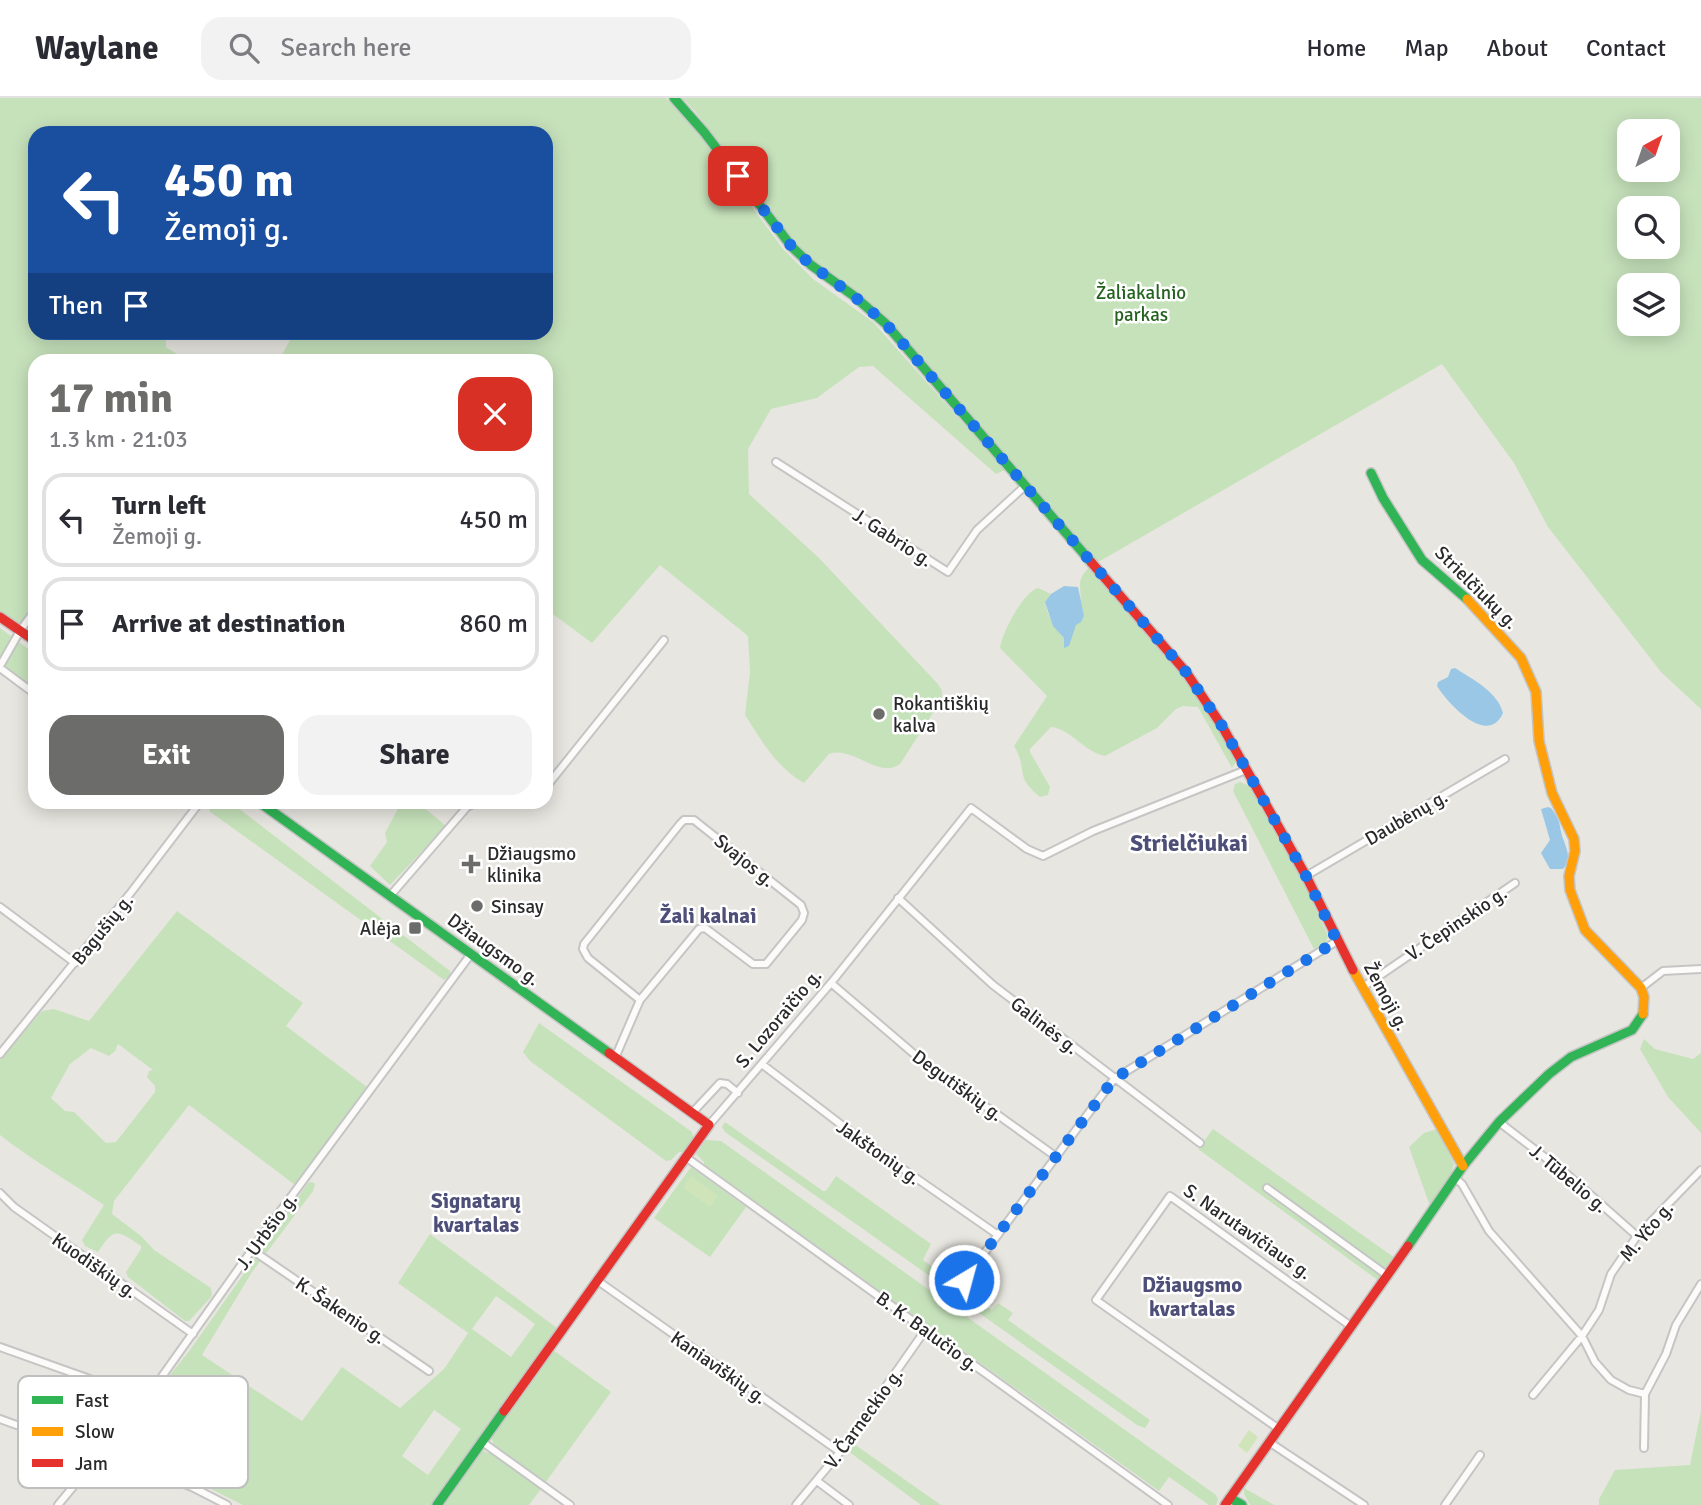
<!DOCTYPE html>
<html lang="en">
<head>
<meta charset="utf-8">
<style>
	body { margin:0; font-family:Signika,sans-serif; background:#f2f2f3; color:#2b2b33; height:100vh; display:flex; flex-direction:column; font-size:26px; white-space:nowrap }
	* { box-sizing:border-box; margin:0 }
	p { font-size:23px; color:#7c7c81 }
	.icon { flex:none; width:38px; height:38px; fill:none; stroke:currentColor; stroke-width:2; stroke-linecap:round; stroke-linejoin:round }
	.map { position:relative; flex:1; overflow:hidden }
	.details { position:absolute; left:28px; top:256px; width:525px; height:455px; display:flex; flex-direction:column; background:#fff; border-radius:21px; box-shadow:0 4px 18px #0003 }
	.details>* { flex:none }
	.banner { position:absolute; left:28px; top:28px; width:525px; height:214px; border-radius:21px; box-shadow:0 4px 18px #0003; background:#1a4fa0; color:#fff; overflow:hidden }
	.needle { width:46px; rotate:40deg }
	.controls { position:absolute; left:1617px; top:21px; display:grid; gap:14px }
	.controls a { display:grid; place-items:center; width:63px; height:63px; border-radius:14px; background:#fff; box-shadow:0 4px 18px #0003; font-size:35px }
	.pin { position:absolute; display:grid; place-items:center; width:60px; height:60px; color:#fff; margin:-30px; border-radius:14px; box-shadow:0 4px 10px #0006 }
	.me { position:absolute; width:77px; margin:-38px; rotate:37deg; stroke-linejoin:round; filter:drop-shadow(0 0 5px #0008) }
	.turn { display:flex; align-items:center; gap:24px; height:147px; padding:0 21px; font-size:32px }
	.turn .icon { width:91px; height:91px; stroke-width:2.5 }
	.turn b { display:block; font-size:49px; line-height:60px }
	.then { display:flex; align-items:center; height:66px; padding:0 21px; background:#0003; gap:14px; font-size:26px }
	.round { display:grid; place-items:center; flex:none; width:74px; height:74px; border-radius:21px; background:#f2f2f3 }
	.overview { display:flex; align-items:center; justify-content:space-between; height:119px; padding:0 21px }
	h1 { font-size:42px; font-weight:700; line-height:52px; color:#6c6c6a }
	.cta { display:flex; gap:14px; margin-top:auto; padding:14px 21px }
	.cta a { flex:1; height:80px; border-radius:21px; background:#6c6c6a; color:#fff; font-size:28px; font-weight:700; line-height:80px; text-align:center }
	.cta a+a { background:#f2f2f3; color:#2b2b33 }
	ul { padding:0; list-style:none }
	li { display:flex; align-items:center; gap:21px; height:94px; margin:0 14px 10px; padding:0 7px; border:4px solid #e1e1e2; border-radius:21px }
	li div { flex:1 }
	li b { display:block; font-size:26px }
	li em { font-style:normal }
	header { display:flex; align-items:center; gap:42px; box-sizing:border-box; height:98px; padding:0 35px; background:#fff; border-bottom:2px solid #e1e1e2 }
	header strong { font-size:33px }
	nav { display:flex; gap:38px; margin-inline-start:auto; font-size:24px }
	.search { width:490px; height:63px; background:#f2f2f3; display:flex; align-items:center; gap:18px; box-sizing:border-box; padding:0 24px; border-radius:21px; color:#7c7c81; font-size:26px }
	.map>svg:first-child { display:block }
	.green { fill:#c6e2bb; fill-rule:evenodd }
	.pitch { fill:#cfe5b9 }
	.water { fill:#99c7e5 }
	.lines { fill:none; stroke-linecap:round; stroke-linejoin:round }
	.street-casing { stroke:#c5c5c5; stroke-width:10 }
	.fast-casing { stroke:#c5c5c5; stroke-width:12 }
	.slow-casing { stroke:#c5c5c5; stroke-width:12 }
	.jam-casing { stroke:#c5c5c5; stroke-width:12 }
	.street { stroke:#fcfbfa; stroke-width:6 }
	.fast { stroke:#30b455; stroke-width:9 }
	.slow { stroke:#ff9f0a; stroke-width:9 }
	.jam { stroke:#e5322d; stroke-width:9 }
	.route { stroke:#1a73e8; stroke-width:12; stroke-dasharray:0 21.6 }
	.poi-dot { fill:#6c6c6a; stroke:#fff; stroke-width:2.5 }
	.labels { text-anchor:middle; stroke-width:5; stroke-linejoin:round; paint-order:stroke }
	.park-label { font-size:19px; fill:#24631f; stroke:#fff }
	.street-label { font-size:19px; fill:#2a2a2a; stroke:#fff }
	.poi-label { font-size:19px; fill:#2a2a2a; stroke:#fff; text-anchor:start }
	.neighbourhood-label { font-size:21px; font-weight:bold; fill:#4d4f78; stroke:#fff }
	.quarter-label { font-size:23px; font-weight:bold; fill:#4d4f78; stroke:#fff }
	.key { fill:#fff; stroke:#bfbfbf; stroke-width:2 }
	.key-label { font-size:19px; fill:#2a2a2a }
</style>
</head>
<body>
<header>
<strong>Waylane</strong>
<div class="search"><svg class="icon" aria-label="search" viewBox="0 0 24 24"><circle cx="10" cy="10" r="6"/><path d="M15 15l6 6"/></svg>Search here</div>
<nav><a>Home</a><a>Map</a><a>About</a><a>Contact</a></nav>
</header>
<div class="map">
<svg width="1701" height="1407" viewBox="0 0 1701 1407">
	<rect width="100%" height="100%" fill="#e8e6e0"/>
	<path class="green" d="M0,0H666L697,34L783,151L813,181L873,224L1005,372L996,376L873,268L859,269L817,300L771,311L748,351L749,396L818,459L938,586L942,593V601L900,666C879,682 853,647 829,656L804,685C776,669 762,643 745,617L750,574L748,538L660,467L592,545L546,511V262H279L294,235L546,234V35H35V234L172,235L166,239V249L186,262H35V506L20,526L0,513Z
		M682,0H1701V611L1661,574L1548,429L1514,365L1442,266L1100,463H1094L881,215L803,154L694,12ZM1629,33H1668V72H1629ZM1629,110H1668V149H1629ZM1629,187H1668V226H1629Z
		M1090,469L1183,578L1207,613L1236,663L1232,670L1198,609L1183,608L1176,611L1157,630L1105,658C1084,654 1071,631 1051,629L1030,651V654L1050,689L1048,697L1040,699C1013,677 1029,672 1014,648L1047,598L1000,550C1002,535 1023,494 1038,490L1051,496L1045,504C1048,519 1054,529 1064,540C1069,530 1076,520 1079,510C1085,494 1072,484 1090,469Z
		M0,530L35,556V590L0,566Z
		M1240,684L1250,688L1302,781L1328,838L1326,844L1314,851L1233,693L1235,686Z
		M215,704H228L233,706L450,873L451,877L444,882L209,713Z
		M412,704L421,707L446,728L390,787L370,768L387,744L385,735L399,709Z
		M177,813L303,905L286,928L367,989L295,1087L189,1007L114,1103L112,1116L141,1138L154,1152L211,1190L212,1198L189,1223H185L128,1179L126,1174L141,1151V1148C117,1132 114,1129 98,1154L85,1148L82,1142L104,1107C69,1083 33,1063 0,1037V962L42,913L54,911L89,923ZM118,946L153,972L149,973L147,979L155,988V994L116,1044L106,1045L74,1014L65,1013L51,1000L70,966L91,950L109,958L115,953Z
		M539,925L692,1034L694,1042L685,1054H679L671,1062L666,1063L530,963L523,954Z
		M1644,941L1655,951L1693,961L1701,955V1035L1668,999L1640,951Z
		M725,1024L823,1093H826L836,1078L931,1146L923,1162L950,1182L947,1187L944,1188L725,1034L722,1029Z
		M1213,1031L1395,1160L1379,1183L1198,1051Z
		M1437,1031L1454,1066L1450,1079L1430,1108L1409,1049L1424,1035Z
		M706,1042L721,1043L1216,1397L1218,1402L1216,1407H1209L1169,1379L1159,1393L704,1067V1064L696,1056Z
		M691,1069L746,1109L710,1159L654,1120Z
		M312,1084L315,1086L313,1093L252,1174L202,1257L302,1323L342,1269L400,1310L444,1271L468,1235L398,1185L430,1136L557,1230L433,1407H243L179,1375L152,1372L106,1357L190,1252L308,1085ZM496,1198L535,1226L511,1259L472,1231ZM434,1312L461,1331L428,1377L402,1358Z
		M965,1193L992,1212L998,1205L1013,1215L1008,1222L1150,1322L1145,1330L1137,1327L972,1210L964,1202Z
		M553,1252L611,1294L545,1385L494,1349L491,1337Z
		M1701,1313V1407H1599V1401L1615,1372L1690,1367Z
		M854,1346L941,1407H921L848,1353Z
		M483,1353L492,1356L541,1391L529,1407H442L478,1355Z
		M1244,1390L1274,1407H1250L1244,1396Z"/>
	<path class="pitch" d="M691,1078L718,1098L710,1109L683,1090Z
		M1249,1332L1258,1339L1247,1355L1238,1348Z"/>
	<path class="water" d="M1064,488L1078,489L1084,518L1081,524L1076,527L1069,548L1064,550V540L1053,528L1045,504L1051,496Z
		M1455,570C1472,581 1498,594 1503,615C1488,649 1448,606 1437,588L1438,584L1448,579L1451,571Z
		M1548,709L1551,710C1563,726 1558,728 1564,743C1568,755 1571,761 1563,771H1550L1541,755L1550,742L1541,711Z"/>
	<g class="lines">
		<defs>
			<path id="street" d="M776,364L948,474L977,432L1025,388
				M0,568L20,533L35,512
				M0,570L35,596
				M546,689L664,542
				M1306,778L1505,661
				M390,798L467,709L477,704
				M898,800L993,887L1200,1045
				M0,809L75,865
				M831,885L948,985L991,1012L1055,1058
				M1363,889L1515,785
				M1641,890L1663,873L1701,871
				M0,956L129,797L200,704
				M615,960L640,902L699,831L705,830L753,866H766L802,822L804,815L801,807L694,722H684L680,726L584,846L583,851L588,860L640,902
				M763,967L860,1041L998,1137
				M692,1015L720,985L727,986L738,995
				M1499,1024L1568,1077L1637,1138
				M709,1027L831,885L971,710L1027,751L1043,758L1093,733L1246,672
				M687,1060L1168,1407
				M1455,1080L1462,1086L1489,1133L1582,1238L1595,1264L1611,1282L1629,1292L1645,1296
				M1267,1090L1388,1178
				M0,1095L14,1109L193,1236
				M252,1152L429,1273
				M598,1183L840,1354
				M950,1201L1114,981L1337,843
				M0,1249L146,1301
				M1533,1297L1582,1238L1599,1212L1611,1176L1637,1138L1701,1072
				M0,1321L80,1350L134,1377L174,1382L192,1389L227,1407
				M1279,1331L1096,1202L1170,1098L1352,1229
				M481,1343L570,1407
				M1269,1344L1364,1407
				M1644,1350L1645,1296L1666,1256L1676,1227L1701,1186
				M817,1383L849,1407
				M58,1407L146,1301L259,1142L471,856
				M796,1407L840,1354L926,1231
				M1445,1407L1480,1357"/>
			<path id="fast" d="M674,0L704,34L792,149L811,167L854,198L886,226L1091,464
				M1371,375L1383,400L1422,462L1467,501
				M259,704L609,955
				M1408,1148L1463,1068L1499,1024L1549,976L1571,959L1632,932L1643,916
				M1230,1400L1242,1407
				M437,1407L504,1313"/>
			<path id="slow" d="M1467,501L1521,560L1536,594L1539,643L1552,695L1574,741L1575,753L1569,778L1570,792L1585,832L1641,890L1644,899L1643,916
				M1353,872L1463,1068"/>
			<path id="jam" d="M1091,464L1186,574L1222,628L1306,778L1353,872
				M0,519L35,543
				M504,1313L709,1027L609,955
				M1225,1407L1408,1148"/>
		</defs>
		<use href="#street" class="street-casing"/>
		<use href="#fast" class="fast-casing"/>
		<use href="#slow" class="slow-casing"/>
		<use href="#jam" class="jam-casing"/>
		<use href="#street" class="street"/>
		<use href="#fast" class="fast"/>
		<use href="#slow" class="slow"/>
		<use href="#jam" class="jam"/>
	</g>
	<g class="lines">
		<path class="route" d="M738,78L792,149L811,167L854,198L886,226L1186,574L1222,628L1306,778L1337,843L1114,981L964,1182"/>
	</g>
	<g class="poi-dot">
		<circle cx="879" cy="616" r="7"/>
		<path d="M467.5 755.5h7v7h7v7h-7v7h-7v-7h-7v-7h7z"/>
		<circle cx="477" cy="808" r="7"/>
		<rect x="408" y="823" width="14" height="14" rx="3.5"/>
	</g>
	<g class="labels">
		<g class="park-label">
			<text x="1141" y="201">Žaliakalnio<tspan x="1141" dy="22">parkas</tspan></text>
		</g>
		<g class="street-label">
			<text transform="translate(893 439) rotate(33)" y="7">J. Gabrio g.</text>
			<text transform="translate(1477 489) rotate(45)" y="7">Strielčiukų g.</text>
			<text transform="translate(1406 719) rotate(-30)" y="7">Daubėnų g.</text>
			<text transform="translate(745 762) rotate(39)" y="7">Svajos g.</text>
			<text transform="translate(1456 825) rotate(-34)" y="7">V. Čepinskio g.</text>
			<text transform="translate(102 831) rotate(-51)" y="7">Bagušių g.</text>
			<text transform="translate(494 851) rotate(36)" y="7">Džiaugsmo g.</text>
			<text transform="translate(1387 898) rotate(62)" y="7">Žemoji g.</text>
			<text transform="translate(778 920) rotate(-50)" y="7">S. Lozoraičio g.</text>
			<text transform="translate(1045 927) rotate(38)" y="7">Galinės g.</text>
			<text transform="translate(958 987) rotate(36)" y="7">Degutiškių g.</text>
			<text transform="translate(879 1054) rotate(35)" y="7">Jakštonių g.</text>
			<text transform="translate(1569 1080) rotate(40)" y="7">J. Tūbelio g.</text>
			<text transform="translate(266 1133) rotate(-54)" y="7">J. Urbšio g.</text>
			<text transform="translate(1248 1133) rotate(35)" y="7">S. Narutavičiaus g.</text>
			<text transform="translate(1646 1133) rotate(-50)" y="7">M. Yčo g.</text>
			<text transform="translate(95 1167) rotate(35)" y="7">Kuodiškių g.</text>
			<text transform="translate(341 1212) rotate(34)" y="7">K. Šakenio g.</text>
			<text transform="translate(928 1233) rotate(36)" y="7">B. K. Balučio g.</text>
			<text transform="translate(719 1269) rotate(35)" y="7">Kaniaviškių g.</text>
			<text transform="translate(863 1320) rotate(-54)" y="7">V. Čarneckio g.</text>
		</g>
		<g class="poi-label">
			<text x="893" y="612">Rokantiškių<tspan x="893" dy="22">kalva</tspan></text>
			<text x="487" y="762">Džiaugsmo<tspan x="487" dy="22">klinika</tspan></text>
			<text x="491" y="815">Sinsay</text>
			<text x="401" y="837" text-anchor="end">Alėja</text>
		</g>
		<g class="neighbourhood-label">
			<text x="708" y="825">Žali kalnai</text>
			<text x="476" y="1110">Signatarų<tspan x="476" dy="24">kvartalas</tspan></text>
			<text x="1192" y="1194">Džiaugsmo<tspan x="1192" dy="24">kvartalas</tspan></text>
		</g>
		<g class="quarter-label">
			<text x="1189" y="753">Strielčiukai</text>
		</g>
	</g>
	<rect x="18" y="1278" width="230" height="112" rx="10" class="key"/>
	<rect x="32" y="1298" width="31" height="8" fill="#30b455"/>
	<rect x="32" y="1329" width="31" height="9" fill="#ff9f0a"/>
	<rect x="32" y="1361" width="31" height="8" fill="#e5322d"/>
	<g class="key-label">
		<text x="75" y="1309">Fast</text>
		<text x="75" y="1340">Slow</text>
		<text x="75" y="1372">Jam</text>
	</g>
</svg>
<div class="controls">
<a><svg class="needle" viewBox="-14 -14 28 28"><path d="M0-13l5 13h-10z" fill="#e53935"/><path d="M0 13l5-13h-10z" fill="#7c7c81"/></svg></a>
<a><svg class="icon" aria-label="search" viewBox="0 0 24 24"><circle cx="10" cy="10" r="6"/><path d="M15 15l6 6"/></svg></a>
<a><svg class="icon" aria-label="layers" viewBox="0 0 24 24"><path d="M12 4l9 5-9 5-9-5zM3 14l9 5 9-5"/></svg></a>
</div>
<div class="pin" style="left:738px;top:78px;background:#d93025"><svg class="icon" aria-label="arrive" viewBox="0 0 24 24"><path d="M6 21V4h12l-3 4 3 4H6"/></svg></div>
<svg class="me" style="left:964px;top:1182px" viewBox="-20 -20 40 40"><circle r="17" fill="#1a73e8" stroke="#fff" stroke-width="3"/><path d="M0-11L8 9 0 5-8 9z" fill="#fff"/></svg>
<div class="banner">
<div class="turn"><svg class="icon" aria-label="left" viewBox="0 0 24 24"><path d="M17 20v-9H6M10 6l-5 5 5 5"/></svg><div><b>450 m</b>Žemoji g.</div></div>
<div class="then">Then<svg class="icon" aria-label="arrive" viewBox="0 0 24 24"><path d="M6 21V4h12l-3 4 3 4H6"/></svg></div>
</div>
<section class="details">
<div class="overview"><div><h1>17 min</h1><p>1.3 km · 21:03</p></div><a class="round" style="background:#d93025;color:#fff"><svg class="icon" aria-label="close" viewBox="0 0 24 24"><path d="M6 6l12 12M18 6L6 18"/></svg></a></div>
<ul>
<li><svg class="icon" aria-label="left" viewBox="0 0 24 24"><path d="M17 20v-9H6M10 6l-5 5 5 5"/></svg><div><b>Turn left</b><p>Žemoji g.</p></div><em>450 m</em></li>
<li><svg class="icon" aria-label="arrive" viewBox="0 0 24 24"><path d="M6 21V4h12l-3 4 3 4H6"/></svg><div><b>Arrive at destination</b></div><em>860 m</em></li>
</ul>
<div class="cta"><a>Exit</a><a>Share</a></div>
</section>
</div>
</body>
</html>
